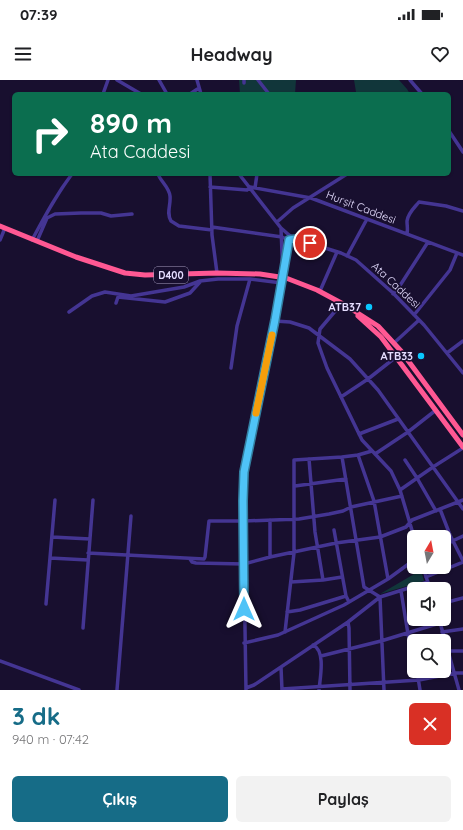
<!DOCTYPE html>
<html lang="tr">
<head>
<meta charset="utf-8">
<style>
	body { margin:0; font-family:Quicksand,sans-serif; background:#f2f2f2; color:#202124; height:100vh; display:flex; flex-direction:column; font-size:15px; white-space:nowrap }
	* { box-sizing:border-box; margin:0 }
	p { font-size:13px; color:#757577 }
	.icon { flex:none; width:22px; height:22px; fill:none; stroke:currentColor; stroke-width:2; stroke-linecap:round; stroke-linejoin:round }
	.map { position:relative; height:610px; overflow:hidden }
	.sheet { display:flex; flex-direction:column; background:#fff; flex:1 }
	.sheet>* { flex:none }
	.banner { position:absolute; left:12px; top:12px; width:439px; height:84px; border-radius:6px; box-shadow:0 1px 3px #0004; background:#0b6e4f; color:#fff; overflow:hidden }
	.needle { width:26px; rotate:10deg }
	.controls { position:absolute; left:407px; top:450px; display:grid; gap:8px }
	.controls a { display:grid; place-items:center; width:44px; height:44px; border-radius:6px; background:#fff; box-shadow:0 1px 3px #0004; font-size:20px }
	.pin { position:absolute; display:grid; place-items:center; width:34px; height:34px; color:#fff; margin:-17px; border:2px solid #fff; border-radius:50%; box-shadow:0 1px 4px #0007 }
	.me { position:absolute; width:44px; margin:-22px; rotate:0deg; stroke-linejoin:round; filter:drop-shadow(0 0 3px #0008) }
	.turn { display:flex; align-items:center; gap:14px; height:84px; padding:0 12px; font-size:18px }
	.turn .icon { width:52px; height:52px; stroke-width:2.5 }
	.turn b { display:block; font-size:28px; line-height:34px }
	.round { display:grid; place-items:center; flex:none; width:42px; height:42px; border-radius:6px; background:#f2f2f2 }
	.overview { display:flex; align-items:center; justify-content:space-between; height:68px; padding:0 12px }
	h1 { font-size:24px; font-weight:700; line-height:30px; color:#166c87 }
	.cta { display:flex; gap:8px; margin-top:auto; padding:8px 12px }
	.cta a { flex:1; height:46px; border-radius:6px; background:#166c87; color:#fff; font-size:16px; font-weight:700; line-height:46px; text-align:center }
	.cta a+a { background:#f2f2f2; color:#202124 }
	.status { display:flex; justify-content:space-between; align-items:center; height:28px; padding:0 20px; background:#fff; direction:ltr }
	.status svg { height:11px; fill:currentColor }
	header { display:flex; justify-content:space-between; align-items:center; height:52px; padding:0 12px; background:#fff; font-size:18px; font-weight:700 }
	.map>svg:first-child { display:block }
	.green { fill:#11363a }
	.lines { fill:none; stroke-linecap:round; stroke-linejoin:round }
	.minor { stroke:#443593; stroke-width:3.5 }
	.highway { stroke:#ff5893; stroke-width:5 }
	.route-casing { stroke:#337fa1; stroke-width:10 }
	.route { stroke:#4fc3f7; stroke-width:7 }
	.slow { stroke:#f59e0b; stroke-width:7 }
	.poi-dot { fill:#09c8ff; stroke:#180f2f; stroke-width:1.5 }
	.labels { text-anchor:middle; stroke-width:3.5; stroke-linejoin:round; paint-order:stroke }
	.shield { fill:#180f2f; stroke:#a89fc1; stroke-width:1 }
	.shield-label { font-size:10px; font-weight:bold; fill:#e5ddff }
	.street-label { font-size:11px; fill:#e5ddff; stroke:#180f2f }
	.poi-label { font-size:11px; font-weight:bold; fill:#e5ddff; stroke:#180f2f; text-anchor:end }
</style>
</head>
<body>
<div class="status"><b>07:39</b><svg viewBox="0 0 49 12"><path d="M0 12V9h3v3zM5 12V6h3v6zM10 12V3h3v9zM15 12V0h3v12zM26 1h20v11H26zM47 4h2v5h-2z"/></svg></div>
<header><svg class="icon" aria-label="menu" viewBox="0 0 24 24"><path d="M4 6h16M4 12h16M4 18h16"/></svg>Headway<svg class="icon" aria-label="heart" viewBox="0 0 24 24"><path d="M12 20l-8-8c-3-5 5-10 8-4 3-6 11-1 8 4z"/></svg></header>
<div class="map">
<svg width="463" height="610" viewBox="0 0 463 610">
	<rect width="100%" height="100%" fill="#180f2f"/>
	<path class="green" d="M239,0H296L295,14H240Z
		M354,0H399L407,9L410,14H358L356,12Z
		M421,490L424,501L380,514Z"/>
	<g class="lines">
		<path class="minor" d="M117,0L141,14
			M159,0L167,14
			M197,0L201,14
			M244,0V3
			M258,0L269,14
			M410,0L422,14
			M103,14L108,0
			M190,14L199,8
			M449,51L463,72
			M143,94H147
			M158,94C161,102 169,107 170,116C171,125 166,133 171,141L179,146L212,150
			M210,94L212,155L217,193
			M239,94L281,148L289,155L296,159L341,173L356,180L393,213L424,245L463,293
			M210,107L247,110L250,107L311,118L463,175
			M255,108L257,94
			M277,142L293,128L347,94
			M212,147L282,157L289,160L295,159
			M407,154C408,149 407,146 407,141C408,133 414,128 419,122L446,126L463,131
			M0,160L5,148
			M32,160C45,136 56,115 72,94
			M37,161L47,138L55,134L81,133H101L111,136L132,134
			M347,176L367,139
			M284,189L289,158
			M250,199L282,203
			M320,211L337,172
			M393,214L401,204L428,162
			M116,223L118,217L165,222L190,213L200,202
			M342,223L320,249L318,263L327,288L362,360L391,391L400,410L414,457
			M69,232L92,216L105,212L131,216L184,207L200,201L218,199H250L237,246L231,288
			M414,235L450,190L457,173
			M275,241L290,242L309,248L350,279L378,310L463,429
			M394,263L419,240
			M447,273L463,261
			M341,317L368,299L396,277
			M359,354L398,339
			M375,374L408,352L436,330
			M358,375L374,421L388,499
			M342,377L358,375L372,371
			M405,380L417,398L436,431
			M295,406L346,399
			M400,410L433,387L463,368
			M440,429L450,455L463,481
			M334,450L346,516L349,522
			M52,457L90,459
			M444,465L463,456
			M88,473L204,479L205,477L209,441H244L299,439L329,434L343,431L351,427L402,416
			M270,477V440
			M50,478L88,480
			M190,479L192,482L196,483L244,484L270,477L336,463L380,457L406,447L412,440L463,420
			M423,487L430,509
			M426,497L463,482
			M323,500L342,497
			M291,502L323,500L315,452L309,379
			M401,511L408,554L414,579
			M380,517L384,610
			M444,523L463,518
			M46,524L55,420
			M287,532L300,530L346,516
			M439,539L459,610
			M348,542L349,548L350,610
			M83,548L93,420
			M285,552L294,473V380L342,377L364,507L380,517
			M442,552L463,549
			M244,563L278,555L344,525L388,499L414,480
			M313,565C326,571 320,598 319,610
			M448,571H463
			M321,576L381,561L440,543
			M0,581L79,610
			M281,587L282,610
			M417,591L420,610
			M246,608L254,605L348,542L380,517L428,502
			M282,609L419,600L455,593H463
			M117,610L131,436
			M246,610L243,421L244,392L283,198L281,148"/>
		<path class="highway" d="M0,146L76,177L125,193L145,195L217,193L260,194L286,198L317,210L345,225L378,246L401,271L463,355
			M358,236L381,257L463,367"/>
	</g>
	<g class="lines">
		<defs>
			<path id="route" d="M244,529L243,421L244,392L275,240L289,160L296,159L310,163"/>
		</defs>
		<use href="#route" class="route-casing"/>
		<use href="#route" class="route"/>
		<path class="slow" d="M256,333L272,255"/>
	</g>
	<g class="poi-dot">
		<circle cx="369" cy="227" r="4"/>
		<circle cx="421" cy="276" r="4"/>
	</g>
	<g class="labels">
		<rect class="shield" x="154" y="187" width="34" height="16" rx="3"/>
		<g class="shield-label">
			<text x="171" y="199">D400</text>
		</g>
		<g class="street-label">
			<text transform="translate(361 127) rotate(21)" y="4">Hurşit Caddesi</text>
			<text transform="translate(396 205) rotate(43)" y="4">Ata Caddesi</text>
		</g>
		<g class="poi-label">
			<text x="361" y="231">ATB37</text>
			<text x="413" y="280">ATB33</text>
		</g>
	</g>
</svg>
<div class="controls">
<a><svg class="needle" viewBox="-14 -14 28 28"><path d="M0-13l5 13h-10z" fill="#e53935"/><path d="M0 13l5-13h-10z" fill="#757577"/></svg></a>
<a><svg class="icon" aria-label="sound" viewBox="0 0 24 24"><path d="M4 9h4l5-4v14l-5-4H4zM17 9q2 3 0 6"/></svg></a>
<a><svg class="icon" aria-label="search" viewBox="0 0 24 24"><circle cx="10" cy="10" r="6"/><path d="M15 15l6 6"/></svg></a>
</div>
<div class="pin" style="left:310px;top:163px;background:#d93025"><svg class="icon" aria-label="arrive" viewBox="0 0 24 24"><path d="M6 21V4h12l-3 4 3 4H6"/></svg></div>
<svg class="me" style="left:244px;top:529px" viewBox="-20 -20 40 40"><path d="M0-17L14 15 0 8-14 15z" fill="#4fc3f7" stroke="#fff" stroke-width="4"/></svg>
<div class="banner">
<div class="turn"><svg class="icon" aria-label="right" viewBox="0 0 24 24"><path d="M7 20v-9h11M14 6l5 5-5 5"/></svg><div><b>890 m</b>Ata Caddesi</div></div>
</div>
</div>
<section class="sheet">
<div class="overview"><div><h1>3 dk</h1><p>940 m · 07:42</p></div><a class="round" style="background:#d93025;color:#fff"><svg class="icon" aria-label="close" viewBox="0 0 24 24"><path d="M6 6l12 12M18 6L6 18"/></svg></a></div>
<div class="cta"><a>Çıkış</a><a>Paylaş</a></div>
</section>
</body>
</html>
